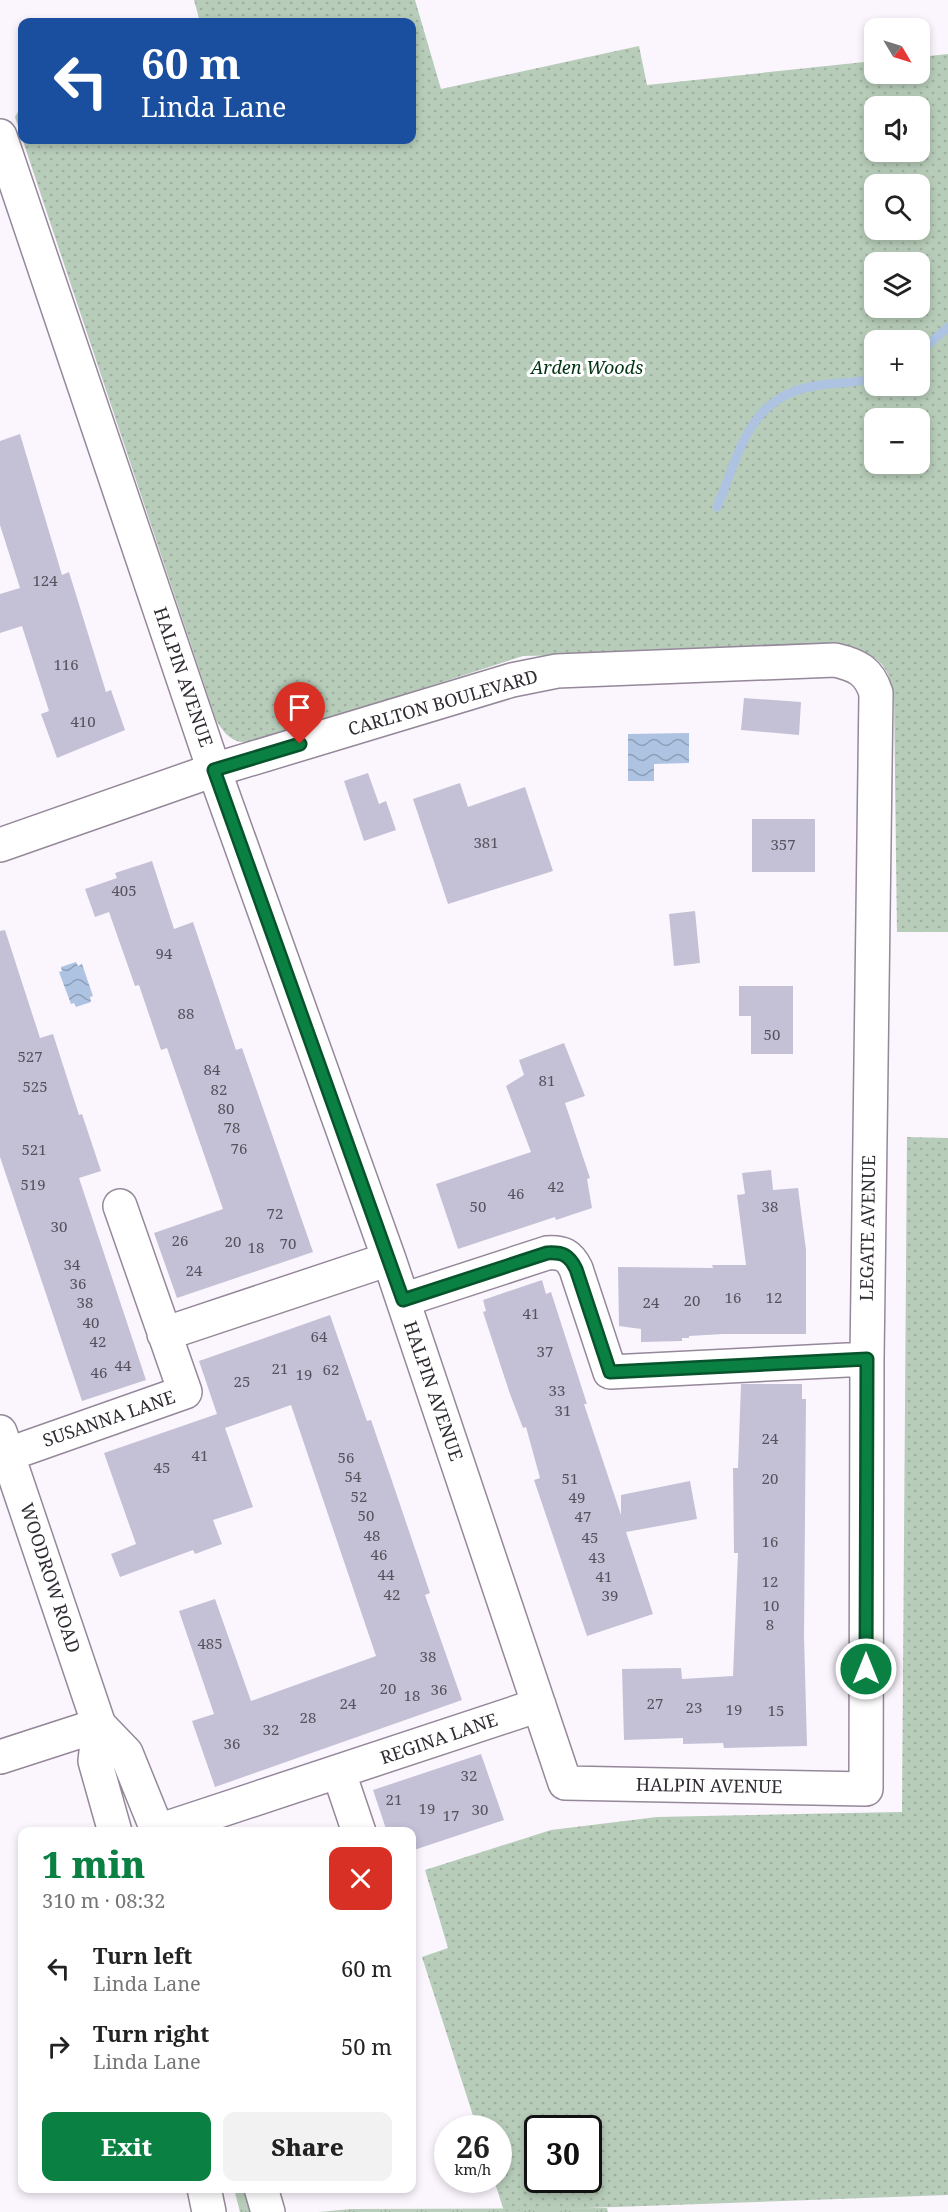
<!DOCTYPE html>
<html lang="en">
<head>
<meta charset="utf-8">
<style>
	body { margin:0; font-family:"Noto Serif",serif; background:#f2f2f2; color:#222; height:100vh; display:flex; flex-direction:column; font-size:22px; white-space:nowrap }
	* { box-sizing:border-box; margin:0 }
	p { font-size:20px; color:#767676 }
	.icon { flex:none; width:33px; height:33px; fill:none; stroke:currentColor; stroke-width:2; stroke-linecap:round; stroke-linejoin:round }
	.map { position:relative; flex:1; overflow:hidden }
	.drawer { position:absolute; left:18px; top:1827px; width:398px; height:366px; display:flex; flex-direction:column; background:#fff; border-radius:12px; box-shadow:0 3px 9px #0003 }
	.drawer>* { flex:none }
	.hud { position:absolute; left:18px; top:18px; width:398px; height:126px; border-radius:12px; box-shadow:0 3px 9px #0003; background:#1a4fa0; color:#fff; overflow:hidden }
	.needle { width:39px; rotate:128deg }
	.tools { position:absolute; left:864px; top:18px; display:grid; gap:12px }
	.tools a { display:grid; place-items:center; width:66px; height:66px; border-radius:12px; background:#fff; box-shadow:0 3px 9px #0003; font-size:30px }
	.speed { position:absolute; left:434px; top:2115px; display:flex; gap:12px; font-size:30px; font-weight:700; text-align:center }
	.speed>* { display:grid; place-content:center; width:78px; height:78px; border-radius:50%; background:#fff; box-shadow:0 3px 9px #0003; line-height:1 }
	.speed small { font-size:15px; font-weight:400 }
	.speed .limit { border:3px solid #111; border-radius:9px; background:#fff; color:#111 }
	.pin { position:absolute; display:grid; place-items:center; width:51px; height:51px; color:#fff; margin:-62px -26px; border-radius:50% 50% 50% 0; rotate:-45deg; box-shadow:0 0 6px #0007 }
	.pin .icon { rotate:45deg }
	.me { position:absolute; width:66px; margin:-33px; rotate:0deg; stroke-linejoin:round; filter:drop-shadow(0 0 4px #0008) }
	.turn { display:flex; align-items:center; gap:21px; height:126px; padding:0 24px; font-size:27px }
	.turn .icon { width:78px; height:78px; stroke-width:2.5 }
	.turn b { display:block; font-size:42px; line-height:51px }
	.round { display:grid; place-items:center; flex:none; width:63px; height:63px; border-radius:12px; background:#f2f2f2 }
	.summary { display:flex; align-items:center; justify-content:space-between; height:102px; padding:0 24px }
	h1 { font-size:36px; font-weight:800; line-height:45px; color:#0b8043 }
	.cta { display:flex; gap:12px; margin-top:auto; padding:12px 24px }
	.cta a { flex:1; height:69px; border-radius:12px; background:#0b8043; color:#fff; font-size:24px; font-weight:800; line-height:69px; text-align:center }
	.cta a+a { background:#f2f2f2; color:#222 }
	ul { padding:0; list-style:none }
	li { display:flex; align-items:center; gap:18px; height:78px; padding:0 24px }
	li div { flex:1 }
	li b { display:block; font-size:22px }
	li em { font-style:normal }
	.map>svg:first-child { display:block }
	.grass { fill:url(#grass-tufts) }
	.park { fill:url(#park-dots); fill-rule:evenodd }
	.water { fill:url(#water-waves) }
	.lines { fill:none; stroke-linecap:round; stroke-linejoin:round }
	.stream { stroke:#adc3e1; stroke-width:9 }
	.building { fill:#c4c1d7 }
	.minor-casing { stroke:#95889a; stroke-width:36 }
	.minor { stroke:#fff; stroke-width:33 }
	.route-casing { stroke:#07532c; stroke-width:15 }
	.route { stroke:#0b8043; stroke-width:10 }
	.labels { text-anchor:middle; stroke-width:6; stroke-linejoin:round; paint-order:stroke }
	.number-label { font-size:15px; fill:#56515c }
	.park-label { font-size:18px; font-style:italic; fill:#023412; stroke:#fff }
	.street-label { font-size:18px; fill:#312c33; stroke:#fff }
</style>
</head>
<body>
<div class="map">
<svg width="948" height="2212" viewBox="0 0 948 2212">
	<defs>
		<pattern id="grass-tufts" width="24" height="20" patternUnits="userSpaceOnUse" patternTransform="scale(1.5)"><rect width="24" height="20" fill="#b7ccb9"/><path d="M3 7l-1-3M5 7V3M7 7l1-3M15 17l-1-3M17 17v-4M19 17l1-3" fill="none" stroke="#9eafa0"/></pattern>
		<pattern id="park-dots" width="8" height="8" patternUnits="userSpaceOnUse" patternTransform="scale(1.5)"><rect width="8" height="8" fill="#b7ccb9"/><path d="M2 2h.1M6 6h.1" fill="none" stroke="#9eafa0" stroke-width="1.8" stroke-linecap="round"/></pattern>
		<pattern id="water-waves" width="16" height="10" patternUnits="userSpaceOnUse" patternTransform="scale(1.5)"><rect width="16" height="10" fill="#adc3e1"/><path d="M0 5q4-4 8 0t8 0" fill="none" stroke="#8d9fb7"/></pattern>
	</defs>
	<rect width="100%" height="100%" fill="#fbf5fd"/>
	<path class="grass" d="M234,2189H246L252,2212H240Z
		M607,2208L608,2212H319L351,2209Z"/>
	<path class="park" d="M194,0H415L441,89L639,46L647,85L874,61V74H920V57L948,54V932H897L894,696C888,664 879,655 847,649L523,656L257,742C235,745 227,738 216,720L15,117L22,105V140H411V22H200ZM874,106H920V152H874ZM874,184H920V230H874ZM874,262H920V308H874ZM874,340H920V386H874ZM874,418H920V464H874Z
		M907,1137L948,1138V2195L504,2211L494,2180H498V2128H477L422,1957L448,1948L425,1870L551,1830L657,1817L902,1812ZM537,2128H588V2180H537Z"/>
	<path class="water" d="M689,733V763L654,764V781H628V734Z
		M76,962L78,966L82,964L93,996L90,997L91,1002L76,1007L74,1003L71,1004L59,972L62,971L61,967Z"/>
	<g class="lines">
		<path class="stream" d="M920,352L948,327
			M717,507C740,453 748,396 815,386C836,382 854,384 874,378"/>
	</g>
	<path class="building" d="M20,434L62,575L69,572L106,692L111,690L125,730L57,758L41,714L49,711L22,626L0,633V594L20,588L0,525V441Z
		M744,698L801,702L799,735L741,730Z
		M368,773L379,804L386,801L396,830L364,841L344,781Z
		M460,783L468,807L525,787L553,871L448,904L413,799Z
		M752,819H815V872H752Z
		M152,861L174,929L193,922L236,1050L242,1048L313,1252L177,1298L154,1233L223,1209L167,1048L161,1050L139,985L135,986L109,912L95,917L85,889L117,878L115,873Z
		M695,911L700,963L674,966L669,914Z
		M5,930L40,1038L53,1034L79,1115L82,1114L101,1171L79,1178L146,1380L82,1401L0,1157V931Z
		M739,986H793V1054H751V1016H739Z
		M564,1043L585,1096L565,1103L590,1178L587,1179L592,1208L556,1220L555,1217L458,1249L436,1184L531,1152L506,1086L524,1075L519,1060Z
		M771,1170L773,1190L798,1188L806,1250V1334H723L689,1336V1338H682V1341L641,1342V1329L619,1326L618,1267L713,1268L712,1265H746L737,1195L745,1194L742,1173Z
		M542,1280L546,1294L551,1292L587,1404H584L621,1515V1495L690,1481L697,1519L626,1532L653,1614L587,1636L534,1480L540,1478L526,1427L523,1428L510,1394L483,1312L486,1311L483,1300Z
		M330,1315L367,1421L371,1420L391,1478L430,1593L425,1595L462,1700L215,1787L192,1721L214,1714L179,1611L215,1599L251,1701L376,1656L291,1405L225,1428L253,1507L213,1520L222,1544L195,1554L193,1550L120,1577L111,1554L136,1544L104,1453L217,1414L199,1361Z
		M741,1384H802V1399H806L804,1636L807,1746L724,1748L723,1743L683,1744V1738L624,1740L622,1669L681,1668L682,1679L733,1676L738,1553H734L733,1468H738Z
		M481,1754L504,1820L411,1851V1832H387L373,1790Z"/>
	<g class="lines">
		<defs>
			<path id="minor" d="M0,136L214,770L389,1259L565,1783L866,1789L867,1359L876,693C869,671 857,665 835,660L557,671L512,680L214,770L0,845
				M403,1300L547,1253C563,1252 569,1255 576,1269L610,1372L867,1359
				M164,1334L389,1259
				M0,1432L99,1725L95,1761L115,1832
				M9,1454L185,1392L120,1206
				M99,1725L126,1753L158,1832
				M0,1757L99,1725
				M339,1773L359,1832
				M158,1831L539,1705
				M204,2188L209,2212
				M261,2188L268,2212"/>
		</defs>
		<use href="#minor" class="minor-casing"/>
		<use href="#minor" class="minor"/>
	</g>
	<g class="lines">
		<defs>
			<path id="route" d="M300,744L214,770L403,1300L547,1253C563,1252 569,1255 576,1269L610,1372L867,1359L866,1669"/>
		</defs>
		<use href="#route" class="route-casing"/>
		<use href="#route" class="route"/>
	</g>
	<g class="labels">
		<g class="number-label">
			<text x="45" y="586">124</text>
			<text x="66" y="670">116</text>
			<text x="83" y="727">410</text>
			<text x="486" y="848">381</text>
			<text x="783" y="850">357</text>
			<text x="124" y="896">405</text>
			<text x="164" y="959">94</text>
			<text x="186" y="1019">88</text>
			<text x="772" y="1040">50</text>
			<text x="30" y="1062">527</text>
			<text x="212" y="1075">84</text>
			<text x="547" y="1086">81</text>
			<text x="35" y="1092">525</text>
			<text x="219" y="1095">82</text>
			<text x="226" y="1114">80</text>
			<text x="232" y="1133">78</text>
			<text x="239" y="1154">76</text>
			<text x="34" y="1155">521</text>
			<text x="33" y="1190">519</text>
			<text x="556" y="1192">42</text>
			<text x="516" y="1199">46</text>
			<text x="478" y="1212">50</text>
			<text x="770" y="1212">38</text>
			<text x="275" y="1219">72</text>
			<text x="59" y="1232">30</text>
			<text x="180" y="1246">26</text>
			<text x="233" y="1247">20</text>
			<text x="288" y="1249">70</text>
			<text x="256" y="1253">18</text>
			<text x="72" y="1270">34</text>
			<text x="194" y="1276">24</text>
			<text x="78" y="1289">36</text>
			<text x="733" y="1303">16</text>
			<text x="774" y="1303">12</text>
			<text x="692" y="1306">20</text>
			<text x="85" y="1308">38</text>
			<text x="651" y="1308">24</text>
			<text x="531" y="1319">41</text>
			<text x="91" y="1328">40</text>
			<text x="319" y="1342">64</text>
			<text x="98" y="1347">42</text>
			<text x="545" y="1357">37</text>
			<text x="123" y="1371">44</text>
			<text x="280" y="1374">21</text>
			<text x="331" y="1375">62</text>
			<text x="99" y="1378">46</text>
			<text x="304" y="1380">19</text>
			<text x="242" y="1387">25</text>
			<text x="557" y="1396">33</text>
			<text x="563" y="1416">31</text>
			<text x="770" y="1444">24</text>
			<text x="200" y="1461">41</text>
			<text x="346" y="1463">56</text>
			<text x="162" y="1473">45</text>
			<text x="353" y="1482">54</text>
			<text x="570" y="1484">51</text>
			<text x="770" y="1484">20</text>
			<text x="359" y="1502">52</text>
			<text x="577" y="1503">49</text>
			<text x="366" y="1521">50</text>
			<text x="583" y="1522">47</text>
			<text x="372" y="1541">48</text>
			<text x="590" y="1543">45</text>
			<text x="770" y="1547">16</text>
			<text x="379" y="1560">46</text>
			<text x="597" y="1563">43</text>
			<text x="386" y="1580">44</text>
			<text x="604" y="1582">41</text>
			<text x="770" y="1587">12</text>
			<text x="392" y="1600">42</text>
			<text x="610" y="1601">39</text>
			<text x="771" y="1611">10</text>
			<text x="770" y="1630">8</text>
			<text x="210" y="1649">485</text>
			<text x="428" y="1662">38</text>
			<text x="388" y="1694">20</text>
			<text x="439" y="1695">36</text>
			<text x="412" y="1701">18</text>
			<text x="348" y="1709">24</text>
			<text x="655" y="1709">27</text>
			<text x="694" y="1713">23</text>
			<text x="734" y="1715">19</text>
			<text x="776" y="1716">15</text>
			<text x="308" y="1723">28</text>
			<text x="271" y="1735">32</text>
			<text x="232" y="1749">36</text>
			<text x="469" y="1781">32</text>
			<text x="394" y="1805">21</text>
			<text x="427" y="1814">19</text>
			<text x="480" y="1815">30</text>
			<text x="451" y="1821">17</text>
		</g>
		<g class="park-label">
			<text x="587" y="374">Arden Woods</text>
		</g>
		<g class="street-label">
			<text transform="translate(183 677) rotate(71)" y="6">HALPIN AVENUE</text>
			<text transform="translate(443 703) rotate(-16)" y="6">CARLTON BOULEVARD</text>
			<text transform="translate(868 1228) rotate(-89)" y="6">LEGATE AVENUE</text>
			<text transform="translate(433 1391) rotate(71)" y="6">HALPIN AVENUE</text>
			<text transform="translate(109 1419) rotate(-19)" y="6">SUSANNA LANE</text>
			<text transform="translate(50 1578) rotate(72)" y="6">WOODROW ROAD</text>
			<text transform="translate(439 1739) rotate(-19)" y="6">REGINA LANE</text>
			<text transform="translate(709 1786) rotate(1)" y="6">HALPIN AVENUE</text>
		</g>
	</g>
</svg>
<div class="tools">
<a><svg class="needle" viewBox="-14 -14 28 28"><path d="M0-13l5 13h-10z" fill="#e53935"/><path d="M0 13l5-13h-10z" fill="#767676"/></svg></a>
<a><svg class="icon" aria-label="sound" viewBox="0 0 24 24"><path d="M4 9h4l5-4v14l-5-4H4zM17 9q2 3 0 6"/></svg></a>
<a><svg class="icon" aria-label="search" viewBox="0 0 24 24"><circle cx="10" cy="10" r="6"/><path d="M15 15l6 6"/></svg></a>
<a><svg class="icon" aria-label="layers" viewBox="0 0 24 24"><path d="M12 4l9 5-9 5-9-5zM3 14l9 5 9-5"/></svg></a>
<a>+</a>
<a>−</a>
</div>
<div class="speed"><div>26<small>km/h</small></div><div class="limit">30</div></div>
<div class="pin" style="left:300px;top:744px;background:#d93025"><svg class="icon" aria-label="arrive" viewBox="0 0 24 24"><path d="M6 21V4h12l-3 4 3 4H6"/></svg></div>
<svg class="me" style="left:866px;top:1669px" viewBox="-20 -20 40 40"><circle r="17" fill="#0b8043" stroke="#fff" stroke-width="3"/><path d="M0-11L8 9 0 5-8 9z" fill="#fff"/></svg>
<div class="hud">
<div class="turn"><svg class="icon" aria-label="left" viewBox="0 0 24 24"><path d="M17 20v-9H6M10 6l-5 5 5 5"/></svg><div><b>60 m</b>Linda Lane</div></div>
</div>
<section class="drawer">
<div class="summary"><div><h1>1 min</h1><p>310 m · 08:32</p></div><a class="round" style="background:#d93025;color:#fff"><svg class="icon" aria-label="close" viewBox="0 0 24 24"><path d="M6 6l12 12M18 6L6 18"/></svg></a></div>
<ul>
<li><svg class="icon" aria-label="left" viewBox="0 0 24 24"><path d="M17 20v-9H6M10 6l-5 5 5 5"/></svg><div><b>Turn left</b><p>Linda Lane</p></div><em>60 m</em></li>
<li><svg class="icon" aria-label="right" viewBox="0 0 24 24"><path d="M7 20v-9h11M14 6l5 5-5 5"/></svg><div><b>Turn right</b><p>Linda Lane</p></div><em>50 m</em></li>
</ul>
<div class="cta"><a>Exit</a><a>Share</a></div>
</section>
</div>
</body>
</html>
